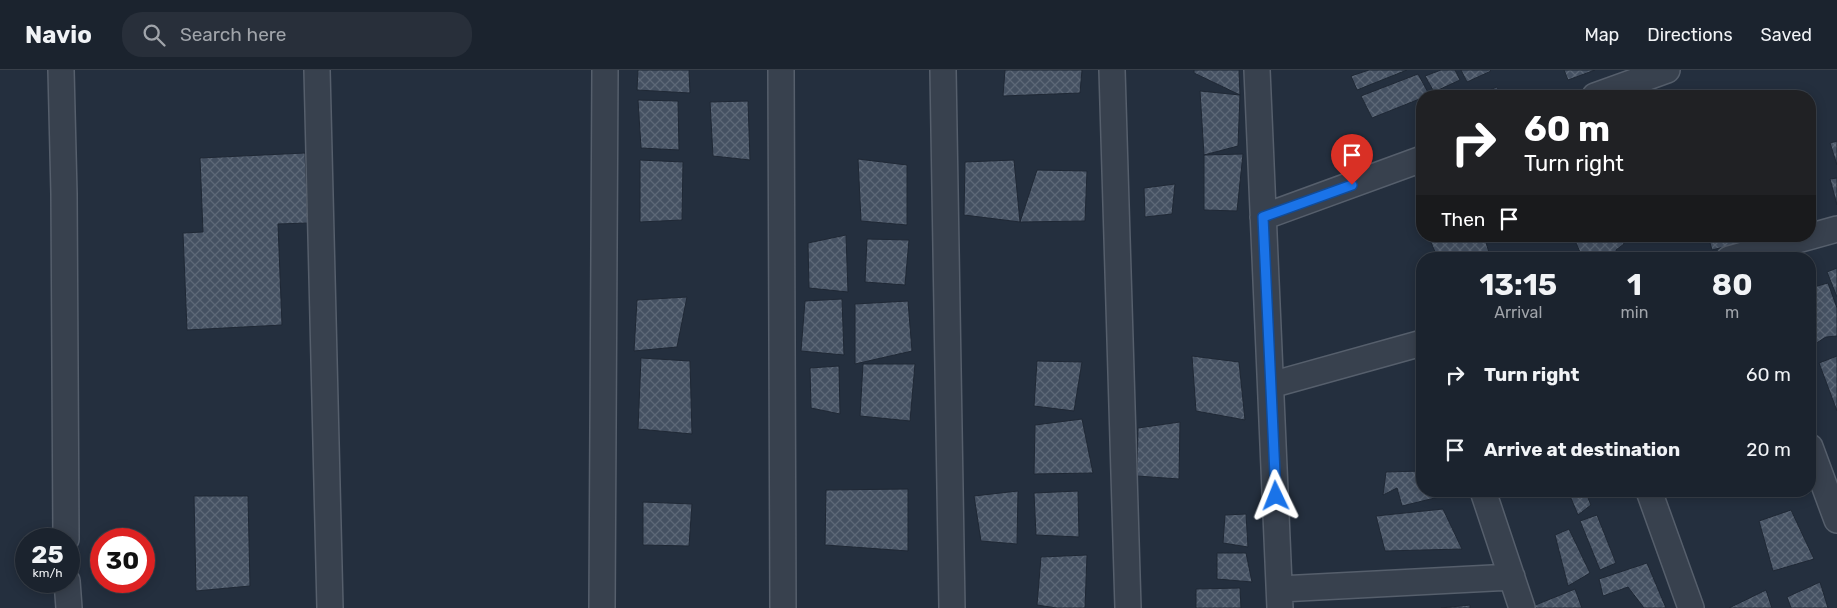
<!DOCTYPE html>
<html lang="en">
<head>
<meta charset="utf-8">
<style>
	body { margin:0; font-family:Rubik,sans-serif; background:#282f3a; color:#f1f3f6; height:100vh; display:flex; flex-direction:column; font-size:19px; white-space:nowrap }
	* { box-sizing:border-box; margin:0 }
	p { font-size:16px; color:#a0a4aa }
	.icon { flex:none; width:28px; height:28px; fill:none; stroke:currentColor; stroke-width:2; stroke-linecap:round; stroke-linejoin:round }
	.map { position:relative; flex:1; overflow:hidden }
	.sheet { position:absolute; left:1416px; top:182px; width:400px; height:245px; display:flex; flex-direction:column; background:#1b232e; border-radius:20px; box-shadow:0 2px 12px #0003,0 0 0 1px #39404a }
	.sheet>* { flex:none }
	.guide { position:absolute; left:1416px; top:20px; width:400px; height:152px; border-radius:20px; box-shadow:0 2px 12px #0003,0 0 0 1px #39404a; background:#202124; color:#fff; overflow:hidden }
	.speed { position:absolute; left:15px; top:458px; display:flex; gap:10px; font-size:25px; font-weight:700; text-align:center }
	.speed>* { display:grid; place-content:center; width:65px; height:65px; border-radius:50%; background:#1b232e; box-shadow:0 2px 12px #0003,0 0 0 1px #39404a; line-height:1 }
	.speed small { font-size:12px; font-weight:400 }
	.speed .limit { border:8px solid #d22; background:#fff; color:#111 }
	.pin { position:absolute; display:grid; place-items:center; width:42px; height:42px; color:#fff; margin:-51px -21px; border-radius:50% 50% 50% 0; rotate:-45deg; box-shadow:0 0 5px #0007 }
	.pin .icon { rotate:45deg }
	.me { position:absolute; width:55px; margin:-28px; rotate:358deg; stroke-linejoin:round; filter:drop-shadow(0 0 4px #0008) }
	.turn { display:flex; align-items:center; gap:18px; height:105px; padding:0 25px; font-size:22px }
	.turn .icon { width:65px; height:65px; stroke-width:2.5 }
	.turn b { display:block; font-size:35px; line-height:42px }
	.then { display:flex; align-items:center; height:48px; padding:0 25px; background:#0003; gap:10px; font-size:19px }
	.eta { display:flex; justify-content:space-evenly; align-items:center; height:85px; text-align:center }
	.eta b { font-size:30px; font-weight:700; line-height:35px }
	ul { padding:0; list-style:none }
	li { display:flex; align-items:center; gap:15px; height:75px; padding:0 25px }
	li div { flex:1 }
	li b { display:block; font-size:19px }
	li em { font-style:normal }
	header { display:flex; align-items:center; gap:30px; box-sizing:border-box; height:70px; padding:0 25px; background:#1b232e; border-bottom:1px solid #39404a }
	header strong { font-size:24px }
	nav { display:flex; gap:28px; margin-inline-start:auto; font-size:18px }
	.search { width:350px; height:45px; background:#282f3a; display:flex; align-items:center; gap:12px; box-sizing:border-box; padding:0 18px; border-radius:20px; color:#a0a4aa; font-size:19px }
	.map>svg:first-child { display:block }
	.building { fill:url(#building-cross-hatch); stroke:#1f2835 }
	.lines { fill:none; stroke-linecap:round; stroke-linejoin:round }
	.minor-casing { stroke:#565f6c; stroke-width:28 }
	.minor { stroke:#38414e; stroke-width:25 }
	.route-casing { stroke:#114b97; stroke-width:12 }
	.route { stroke:#1a73e8; stroke-width:9 }
</style>
</head>
<body>
<header>
<strong>Navio</strong>
<div class="search"><svg class="icon" aria-label="search" viewBox="0 0 24 24"><circle cx="10" cy="10" r="6"/><path d="M15 15l6 6"/></svg>Search here</div>
<nav><a>Map</a><a>Directions</a><a>Saved</a></nav>
</header>
<div class="map">
<svg width="1837" height="538" viewBox="0 0 1837 538">
	<defs>
		<pattern id="building-cross-hatch" width="8" height="8" patternUnits="userSpaceOnUse" patternTransform="scale(1.25)"><rect width="8" height="8" fill="#455162"/><path d="M0 0l8 8M0 8l8-8" fill="none" stroke="#5d6877"/></pattern>
	</defs>
	<rect width="100%" height="100%" fill="#242f3e"/>
	<path class="building" d="M638,0H689L690,23L637,20Z
		M1005,0H1082L1080,23L1003,26Z
		M1194,0H1239L1240,25L1194,3Z
		M1369,0H1407L1357,20L1351,6Z
		M1441,0H1455L1460,10L1434,22L1425,6Z
		M1461,0H1490L1491,1L1467,12Z
		M1564,0H1595L1568,10Z
		M1418,4L1430,26H1422V28L1372,48L1361,26Z
		M1497,17L1501,26H1474Z
		M1200,21L1240,25L1238,76L1204,85Z
		M638,30L678,31L679,80L641,78Z
		M748,31L750,90L713,86L710,32Z
		M1837,71V95L1830,73Z
		M305,83L308,153L278,154L282,255L187,260L183,163L203,162L200,88Z
		M1243,84L1237,141L1204,140V85Z
		M858,89L907,95V155L861,151Z
		M640,90L683,92L682,150L640,152Z
		M1014,90L1020,152L964,145L965,92Z
		M1037,100L1087,101L1085,151L1020,152Z
		M1837,108V135L1830,109Z
		M1175,114L1172,144L1145,147L1144,118Z
		M846,165L848,222L809,218L808,173Z
		M1441,166H1484L1491,189H1438L1430,170Z
		M1573,166H1620L1624,174L1616,180L1618,189H1583Z
		M1621,166H1646L1622,170Z
		M1708,166H1763L1764,167L1712,180Z
		M867,169L909,170L905,215L865,212Z
		M1837,198V227L1827,202Z
		M1828,213L1837,238V266L1826,267L1810,277V218Z
		M687,227L677,277L634,281L637,230Z
		M842,229L844,285L801,281L805,231Z
		M908,231L912,281L855,294V234Z
		M1192,286L1239,292L1245,350L1196,341Z
		M1837,286V341L1819,293Z
		M641,288L690,291L692,364L638,359Z
		M1037,291L1082,292L1074,341L1034,336Z
		M863,294H915L910,351L860,346Z
		M839,296L840,344L811,338L810,298Z
		M1082,349L1093,403L1034,404L1035,355Z
		M1180,352L1179,409L1137,406L1138,358Z
		M1422,401V421H1440L1443,426L1402,436L1397,418L1383,425L1386,402Z
		M908,419V481L825,475L826,420Z
		M1018,421L1017,474L981,471L974,426Z
		M1078,421L1079,467L1036,465L1034,423Z
		M1568,421H1585L1591,435L1578,445Z
		M194,426H248L250,516L196,521Z
		M643,432L692,434L689,476L643,475Z
		M1443,439L1462,479L1385,481L1376,446Z
		M1791,440L1814,489L1773,501L1759,451Z
		M1246,444L1248,477L1223,473L1225,445Z
		M1597,445L1616,493L1600,500L1580,451Z
		M1569,459L1590,503L1568,516L1555,465Z
		M1217,483H1246L1252,512L1217,509Z
		M1087,485L1085,538H1057L1037,535L1041,487Z
		M1647,493L1666,538H1644L1628,517L1603,526L1599,509Z
		M1820,512L1828,538H1791L1787,527Z
		M1240,518L1241,538H1196V519Z
		M1575,519L1582,538H1534L1533,536Z
		M1766,520L1772,538H1729Z
		M1470,535V538H1441Z"/>
	<g class="lines">
		<defs>
			<path id="minor" d="M61,0L64,124L66,469
				M317,0L330,538
				M781,0L783,538
				M943,0L952,538
				M1112,0L1128,538
				M1257,0L1280,538
				M1595,26L1667,0
				M1263,147L1422,89
				M1729,189L1837,159
				M1271,315L1422,273
				M1810,377L1837,450
				M1483,421L1522,538
				M1649,421L1691,538
				M67,511L69,538
				M1280,519L1512,507
				M602,538L605,0"/>
		</defs>
		<use href="#minor" class="minor-casing"/>
		<use href="#minor" class="minor"/>
	</g>
	<g class="lines">
		<defs>
			<path id="route" d="M1276,426L1263,147L1352,115"/>
		</defs>
		<use href="#route" class="route-casing"/>
		<use href="#route" class="route"/>
	</g>
</svg>
<div class="speed"><div>25<small>km/h</small></div><div class="limit">30</div></div>
<div class="pin" style="left:1352px;top:115px;background:#d93025"><svg class="icon" aria-label="arrive" viewBox="0 0 24 24"><path d="M6 21V4h12l-3 4 3 4H6"/></svg></div>
<svg class="me" style="left:1276px;top:426px" viewBox="-20 -20 40 40"><path d="M0-17L14 15 0 8-14 15z" fill="#1a73e8" stroke="#fff" stroke-width="4"/></svg>
<div class="guide">
<div class="turn"><svg class="icon" aria-label="right" viewBox="0 0 24 24"><path d="M7 20v-9h11M14 6l5 5-5 5"/></svg><div><b>60 m</b>Turn right</div></div>
<div class="then">Then<svg class="icon" aria-label="arrive" viewBox="0 0 24 24"><path d="M6 21V4h12l-3 4 3 4H6"/></svg></div>
</div>
<section class="sheet">
<div class="eta">
<div><b>13:15</b><p>Arrival</p></div>
<div><b>1</b><p>min</p></div>
<div><b>80</b><p>m</p></div>
</div>
<ul>
<li><svg class="icon" aria-label="right" viewBox="0 0 24 24"><path d="M7 20v-9h11M14 6l5 5-5 5"/></svg><div><b>Turn right</b></div><em>60 m</em></li>
<li><svg class="icon" aria-label="arrive" viewBox="0 0 24 24"><path d="M6 21V4h12l-3 4 3 4H6"/></svg><div><b>Arrive at destination</b></div><em>20 m</em></li>
</ul>
</section>
</div>
</body>
</html>
